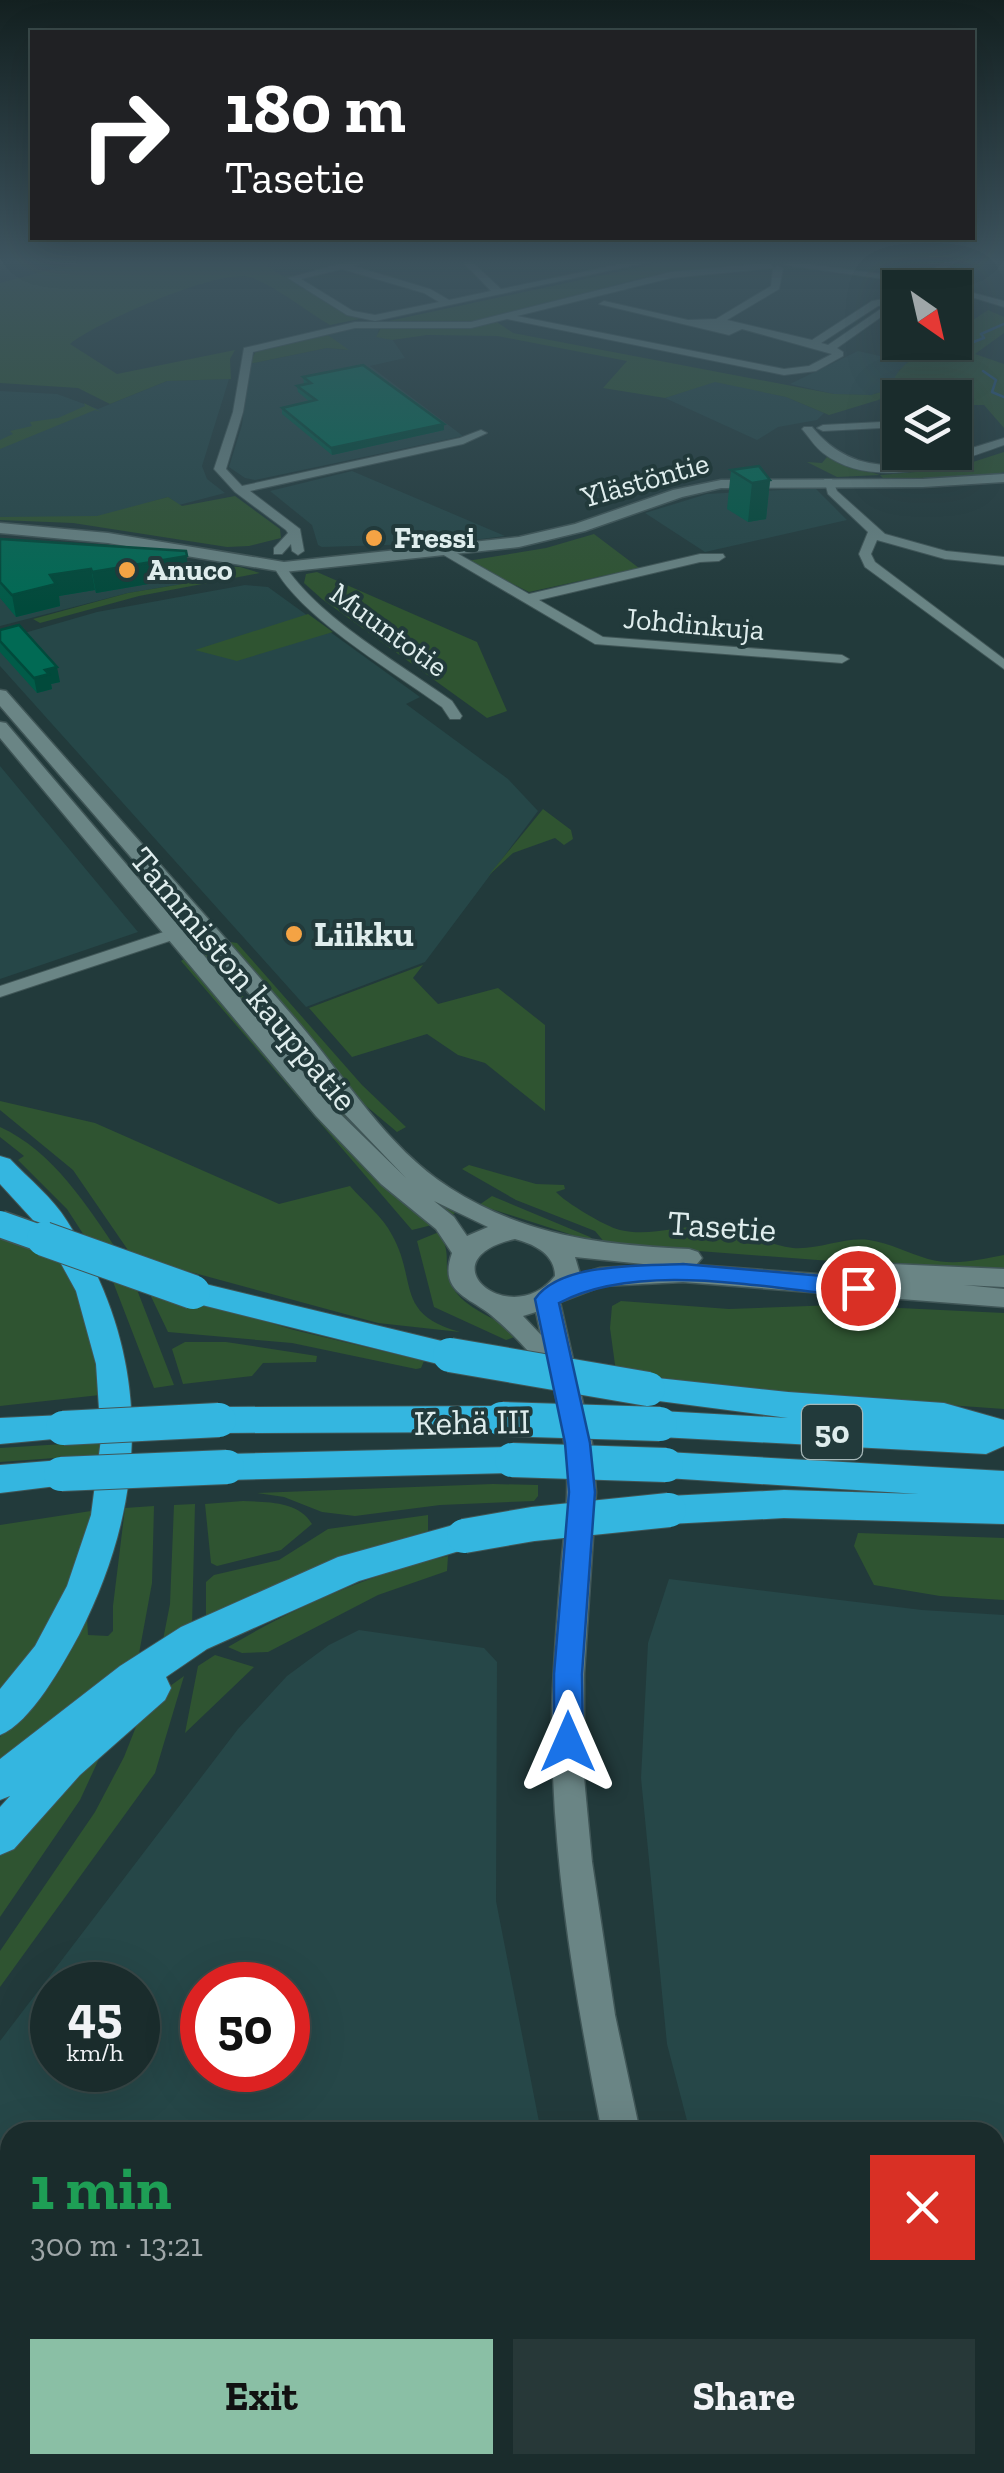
<!DOCTYPE html>
<html lang="en">
<head>
<meta charset="utf-8">
<style>
	body { margin:0; font-family:"Zilla Slab",serif; background:#273838; color:#f1f3f6; height:100vh; display:flex; flex-direction:column; font-size:38px; white-space:nowrap }
	* { box-sizing:border-box; margin:0 }
	p { font-size:32px; color:#9fa7a9 }
	.icon { flex:none; width:55px; height:55px; fill:none; stroke:currentColor; stroke-width:2; stroke-linecap:round; stroke-linejoin:round }
	.map { position:relative; flex:1; overflow:hidden }
	.details { position:absolute; left:0px; top:2122px; width:1005px; height:352px; display:flex; flex-direction:column; background:#1a2c2c; border-radius:30px 30px 0 0; box-shadow:0 10px 40px #0002,0 0 0 2px #384848 }
	.details>* { flex:none }
	.guide { position:absolute; left:30px; top:30px; width:945px; height:210px; border-radius:0px; box-shadow:0 10px 40px #0002,0 0 0 2px #384848; background:#202124; color:#fff; overflow:hidden }
	.needle { width:65px; rotate:146deg }
	.tools { position:absolute; left:882px; top:270px; display:grid; gap:20px }
	.tools a { display:grid; place-items:center; width:90px; height:90px; border-radius:0px; background:#1a2c2c; box-shadow:0 10px 40px #0002,0 0 0 2px #384848; font-size:50px }
	.speed { position:absolute; left:30px; top:1962px; display:flex; gap:20px; font-size:50px; font-weight:700; text-align:center }
	.speed>* { display:grid; place-content:center; width:130px; height:130px; border-radius:50%; background:#1a2c2c; box-shadow:0 10px 40px #0002,0 0 0 2px #384848; line-height:1 }
	.speed small { font-size:25px; font-weight:400 }
	.speed .limit { border:15px solid #d22; background:#fff; color:#111 }
	.pin { position:absolute; display:grid; place-items:center; width:85px; height:85px; color:#fff; margin:-42px; border:5px solid #fff; border-radius:50%; box-shadow:0 2px 10px #0007 }
	.me { position:absolute; width:110px; margin:-55px; rotate:0deg; stroke-linejoin:round; filter:drop-shadow(0 0 8px #0008) }
	.turn { display:flex; align-items:center; gap:35px; height:210px; padding:0 30px; font-size:45px }
	.turn .icon { width:130px; height:130px; stroke-width:2.5 }
	.turn b { display:block; font-size:70px; line-height:85px }
	.round { display:grid; place-items:center; flex:none; width:105px; height:105px; border-radius:0px; background:#273838 }
	.overview { display:flex; align-items:center; justify-content:space-between; height:170px; padding:0 30px }
	h1 { font-size:60px; font-weight:800; line-height:75px; color:#1e9e55 }
	.button { display:flex; gap:20px; margin-top:auto; padding:20px 30px }
	.button a { flex:1; height:115px; border-radius:0px; background:#8abfa5; color:#111; font-size:40px; font-weight:800; line-height:115px; text-align:center }
	.button a+a { background:#273838; color:#f1f3f6 }
	.map>svg:first-child { display:block }
	.built { fill:#264748; fill-rule:evenodd }
	.green { fill:#2f5431 }
	.lines { fill:none; stroke-linecap:round; stroke-linejoin:round }
	.stream { stroke:#295684; stroke-width:2.5 }
	.street-casing { stroke:#405657; stroke-width:2 }
	.secondary-casing { stroke:#405657; stroke-width:3 }
	.highway-casing { stroke:#405657; stroke-width:2 }
	.street { fill:#6a8585; fill-rule:evenodd }
	.secondary { fill:#6a8585; fill-rule:evenodd }
	.highway { fill:#34b6e0; fill-rule:evenodd }
	.highway-bridge-far1-casing { stroke:#405657; stroke-width:29; stroke-linecap:butt }
	.highway-bridge-casing { stroke:#405657; stroke-width:36; stroke-linecap:butt }
	.highway-bridge-far1 { stroke:#34b6e0; stroke-width:26 }
	.highway-bridge { stroke:#34b6e0; stroke-width:34 }
	.wall { fill:#015b48 }
	.shaded-wall { fill:#014a3b }
	.building { fill:#016a54; stroke:#014a3b; stroke-width:2.5 }
	.route { fill:#1a73e8; stroke:#114b97; stroke-width:2.5 }
	.poi-dot { fill:#f4a344; stroke:#223a3b; stroke-width:4 }
	.labels { text-anchor:middle; stroke-width:8; stroke-linejoin:round; paint-order:stroke }
	.far-street-label { font-size:30px; fill:#dfeded; stroke:#223a3b }
	.far-poi-label { font-size:30px; font-weight:bold; fill:#dfeded; stroke:#223a3b; text-anchor:start }
	.shield { fill:#223a3b; stroke:#a6b7b8; stroke-width:2.5 }
	.shield-label { font-size:32px; font-weight:bold; fill:#dfeded }
	.poi-label { font-size:35px; font-weight:bold; fill:#dfeded; stroke:#223a3b; text-anchor:start }
	.street-label { font-size:35px; fill:#dfeded; stroke:#223a3b }
</style>
</head>
<body>
<div class="map">
<svg width="1004" height="2473" viewBox="0 0 1004 2473">
	<rect width="100%" height="100%" fill="#223a3b"/>
	<path class="built" d="M357,328H379L377,337L390,336L405,358L370,366L463,436L255,480L245,478L229,467L242,425L249,364L327,348L346,350L327,335Z
		M858,351L910,363L899,370L900,387L871,395L834,394L790,384Z
		M229,379L202,466L207,479L225,493L179,505L168,497L92,519L0,517V391L57,394L98,409L167,381Z
		M715,381L786,397L824,413L817,420L778,427L757,440L665,398Z
		M352,471L505,536L450,543L322,547L318,545L312,525L270,491Z
		M815,488L847,520L705,552L645,513L707,494Z
		M0,543L187,561L243,568L249,573L128,593L0,626Z
		M245,585L268,587L420,697L406,704L508,779L538,811L425,962L306,1007L0,666V640L97,612Z
		M0,766L54,831L138,932L0,979Z
		M669,1579L922,1610L1004,1615V2473H795L793,2465H995V2132H690L667,2044L641,1778L648,1643Z
		M359,1630L484,1648L497,1662L496,1901L541,2132H10V2465H636L639,2473H0V2041L238,1729L287,1676L329,1645ZM52,1985H138V2070H52ZM202,1985H288V2070H202Z"/>
	<path class="green" d="M80,262H269L267,266L284,277L293,275L290,279L364,318L330,325C308,312 274,285 250,277C220,268 95,323 70,344L117,374L235,350L230,359L231,379L167,381L110,404L78,388L0,383V283Z
		M664,262H761L649,276L476,323L384,322Z
		M988,310L1004,317V333L975,354L1004,364V428L984,405H955V398L898,394L829,415L786,397L715,382L665,398L603,388L627,361L497,336L427,335L392,340L376,337L382,326L460,328L497,322L513,333L834,394L871,395L898,387L895,377C905,359 935,343 955,342V332Z
		M325,333L349,350L327,348L249,364L257,349Z
		M84,403L101,412L95,410L0,449V440L13,434L10,431L32,426L30,422L58,418L85,406Z
		M1004,452V472L991,476L884,479L880,475L837,477L807,462L822,463L827,457L880,475L951,469Z
		M235,496L280,529L281,538L249,546L227,547L73,523L0,520V517L97,516L168,497L182,506Z
		M594,534L639,568L529,592L467,561L546,548Z
		M217,566L240,567L260,573L139,596L40,623L33,619L128,593L213,579L223,570Z
		M317,572L477,642L507,711L487,718L322,599L304,583L306,574Z
		M308,614L333,632L237,661L195,650Z
		M543,809L571,830L573,839L564,845L555,838L513,853L488,876Z
		M230,942L237,943L362,1085L406,1127L397,1132L353,1095Z
		M204,951L251,1005L286,1036L335,1102L429,1195L455,1213L450,1217L359,1137L199,953Z
		M185,958L432,1225L412,1230L181,961Z
		M423,965L413,978L438,1004L498,988L545,1025V1111L485,1063L458,1055L427,1034L352,1057L309,1008Z
		M0,1101L95,1123L279,1204L350,1186C363,1201 383,1217 392,1235C418,1281 394,1314 460,1332L378,1323L132,1256L73,1170L0,1110Z
		M0,1127C53,1151 88,1207 119,1253L89,1243L67,1209L18,1160L24,1156L0,1137Z
		M469,1165L536,1184L564,1185L565,1189L556,1192C565,1202 604,1226 620,1230C654,1238 685,1222 719,1227C745,1230 767,1245 793,1248C819,1250 843,1237 869,1240C890,1243 908,1253 928,1259C954,1266 978,1260 1004,1255V1271H962L606,1244L595,1231L516,1200L462,1169Z
		M492,1196L590,1237L597,1243L479,1205Z
		M439,1232C453,1255 442,1266 451,1284C463,1310 500,1319 521,1335L506,1340L434,1307L417,1241Z
		M0,1235L68,1260L109,1394L0,1406Z
		M110,1274L134,1282L174,1385L154,1388Z
		M146,1286L294,1330L424,1361L421,1368L416,1369L292,1343L168,1332Z
		M621,1301L729,1309L836,1305L1004,1313V1409L793,1394L616,1372L610,1328L612,1306Z
		M185,1342H226L317,1356L316,1362L263,1363L252,1376L183,1384L172,1349Z
		M111,1441L110,1454L0,1462V1448Z
		M493,1484L538,1485V1496L534,1501L440,1505L355,1516L322,1512L284,1497L257,1493Z
		M243,1501C267,1502 299,1501 312,1524L281,1550L217,1566L211,1563L205,1504Z
		M195,1504L192,1626L162,1645L170,1604L174,1505Z
		M154,1506L152,1583L138,1659L0,1767V1737L69,1651L87,1618L88,1635L108,1636L113,1631V1606L125,1508Z
		M104,1509L79,1585L0,1702V1525Z
		M428,1515V1531L327,1562L206,1618V1582L214,1575L279,1560L328,1529Z
		M858,1533L1004,1538V1600L940,1596L874,1585L854,1546Z
		M448,1556L447,1571L378,1595L268,1652L242,1653L228,1647C297,1606 370,1574 448,1556Z
		M215,1655L254,1667L185,1733L198,1666Z
		M184,1676L155,1773L0,1987V1951L95,1812L124,1757L145,1704Z
		M110,1735L80,1800L0,1917V1855L34,1812Z"/>
	<g class="lines">
		<path class="stream" d="M954,360L947,352L984,338L981,334L1004,324
			M983,371L996,380L992,392L1004,397"/>
		<defs>
			<path id="street" d="M347,262H363L353,266L430,289L449,300L491,291L463,262H472L501,289L631,262H649L375,321L347,315L288,278ZM342,269L424,293L439,302L375,315L353,311L301,279Z
				M945,262H956L928,281L1004,301V307L955,292V288H915L912,283L785,265L790,262L919,279Z
				M770,263L773,268L671,278L517,316L784,369L809,366L832,354L742,329L729,335L599,304L604,301L688,320L716,319L771,286L773,269L778,266L783,269L779,289L727,320L812,340L872,301L890,298L898,305L837,348L843,352V356L816,371L784,375L507,319L471,328H355L253,352L243,412L226,469L242,486L460,438L481,430L487,433L463,444L250,491L300,529L304,551L298,555L292,551L291,544L282,554H274V548L288,533L286,530L235,492L214,469L233,412L244,348L355,322H471L671,272ZM888,304L828,345L821,343L878,306Z
				M900,421V427L823,431L817,428L823,425Z
				M804,427H812C865,492 936,458 1004,438V445C951,464 873,492 823,453C815,447 809,437 802,429Z
				M824,479H832L837,491L885,534L946,551L1004,557V565L945,559L877,540L871,554L875,562L1004,659V669L865,567L859,554L868,532L828,494Z
				M446,547L529,594L700,554H723L725,557L719,561L700,562L539,600L603,637L842,655L849,659L842,663L595,644L442,554L440,551Z
				M276,564H284C316,616 402,665 452,701L462,716L460,719H450L442,707C394,672 301,618 274,567Z
				M200,920L208,925L206,929L0,997V986Z"/>
			<path id="secondary" d="M1004,474V482L923,487L721,488L682,497L585,531L519,547L284,572L108,543L0,533V523L108,533L284,562L519,537L575,524L673,490L721,480L923,479Z
				M0,690L6,691C103,801 202,910 297,1021C346,1078 386,1147 450,1188C525,1236 603,1245 689,1249L698,1252L702,1258L696,1265L858,1277L855,1272L859,1266L868,1263L1004,1269V1287L964,1285L1004,1289V1307L683,1282L602,1286L560,1302L592,1443L596,1492L584,1674V1777L592,1862L615,2015L640,2132H602C575,1995 551,1857 552,1717C553,1663 558,1610 562,1557C566,1517 571,1476 563,1436C559,1419 558,1391 548,1377C535,1356 510,1331 491,1315C469,1297 438,1292 452,1253L436,1229L381,1184L316,1116L0,738V722L6,723L332,1106L406,1178L338,1107L285,1035L0,706ZM429,1197L434,1201L488,1227L467,1236L454,1217ZM515,1239C534,1244 555,1254 555,1276C511,1332 423,1260 515,1239ZM575,1257L653,1265L600,1268L580,1274ZM536,1312L541,1335L523,1316Z
				M691,2465H733L735,2473H693Z"/>
			<path id="highway" d="M0,1156L10,1159C29,1179 53,1198 67,1221C153,1354 150,1496 79,1635C63,1664 31,1723 0,1735V1689L35,1646L67,1586L91,1515L101,1439L96,1364L76,1291L43,1231L0,1184Z
				M193,1281L450,1343L461,1346L466,1355L461,1364L450,1367L182,1300L178,1292L182,1284Z
				M648,1377L788,1392L944,1403L1004,1420V1446L986,1454L660,1437L648,1433L643,1424L648,1415L660,1411L788,1418L636,1398L632,1389L636,1380Z
				M502,1406L514,1410L519,1419L514,1428L502,1432L219,1433L207,1429L202,1420L207,1411L219,1407Z
				M63,1415L75,1419L80,1428L75,1437L0,1444V1418Z
				M512,1447L524,1451L529,1460L524,1469L512,1473L227,1480L215,1477L210,1467L215,1457L227,1454Z
				M666,1452L1004,1471V1524L784,1518L669,1524L657,1520L652,1510L657,1500L669,1496L784,1490L919,1494L666,1478L654,1475L649,1465L654,1455Z
				M61,1460L73,1464L78,1474L73,1484L0,1493V1465Z
				M464,1522L476,1526L481,1536L476,1546L359,1581L207,1649L166,1677L171,1688L165,1700L80,1775L14,1849L0,1855V1807L10,1796L0,1800V1759L120,1666L181,1627L338,1557Z"/>
		</defs>
		<use href="#street" class="street-casing"/>
		<use href="#secondary" class="secondary-casing"/>
		<use href="#highway" class="highway-casing"/>
		<use href="#street" class="street"/>
		<use href="#secondary" class="secondary"/>
		<use href="#highway" class="highway"/>
		<defs>
			<path id="highway-bridge-far1" d="M0,1224L51,1242"/>
			<path id="highway-bridge" d="M44,1239L193,1292
				M450,1355L648,1389
				M502,1419L660,1424
				M63,1428L219,1420
				M512,1460L666,1465
				M61,1474L227,1467
				M464,1536L533,1524L669,1510"/>
		</defs>
		<use href="#highway-bridge-far1" class="highway-bridge-far1-casing"/>
		<use href="#highway-bridge" class="highway-bridge-casing"/>
		<use href="#highway-bridge-far1" class="highway-bridge-far1"/>
		<use href="#highway-bridge" class="highway-bridge"/>
	</g>
	<path class="wall" d="M303,377L444,424V430L332,455L282,414V408L310,402L298,392L297,386L304,384Z
		M731,470L770,480L766,519L748,522L727,509Z
		M0,539L189,577L96,593L95,590L59,596L60,606L16,617L0,598Z
		M0,630L60,682L51,684L52,689L37,693L0,652Z
		M985,2465H995L1004,2473H987Z"/>
	<path class="shaded-wall" d="M444,424V430L332,455L331,448Z
		M770,480L766,519L748,522L752,483Z
		M186,551L189,577L96,593L92,572Z
		M91,569L95,590L59,596L60,606L16,617L12,595L50,575Z
		M57,667L60,682L51,684L52,689L37,693L34,678L45,670Z"/>
	<path class="building" d="M363,365L444,424L331,448L282,408L316,400L297,386L311,383L303,377Z
		M759,466L770,480L752,483L731,470Z
		M0,539L186,551L187,556L92,572L91,569L50,575L56,584L12,595L0,582Z
		M19,625L57,667L45,670L49,674L34,678L0,641V630Z
		M1004,2279V2473H992L990,2465H995V2280Z"/>
	<linearGradient id="sky" x2="0" y2="1"><stop stop-color="#132020"/><stop offset="0.43" stop-color="#3e5560"/><stop offset="1" stop-color="#3e5560" stop-opacity="0"/></linearGradient>
	<rect width="1004" height="608" fill="url(#sky)"/>
	<path class="route" d="M683,1264L858,1279L870,1288L858,1297C769,1289 640,1260 559,1303L590,1443L595,1492L582,1674L583,1742L579,1752L568,1756L558,1752L554,1742V1674L569,1492L565,1443L535,1299C560,1262 643,1266 683,1264Z"/>
	<g class="poi-dot">
		<circle cx="374" cy="538" r="10"/>
		<circle cx="127" cy="570" r="10"/>
		<circle cx="294" cy="934" r="10"/>
	</g>
	<g class="labels">
		<g class="far-street-label">
			<text transform="translate(645 480) rotate(-16)" y="10">Ylästöntie</text>
			<text transform="translate(694 624) rotate(5)" y="10">Johdinkuja</text>
			<text transform="translate(389 630) rotate(36)" y="10">Muuntotie</text>
		</g>
		<g class="far-poi-label">
			<text x="394" y="548">Fressi</text>
			<text x="147" y="580">Anuco</text>
		</g>
		<rect class="shield" x="802" y="1405" width="60" height="54" rx="8"/>
		<g class="shield-label">
			<text x="832" y="1443">50</text>
		</g>
		<g class="poi-label">
			<text x="314" y="946">Liikku</text>
		</g>
		<g class="street-label">
			<text transform="translate(244 979) rotate(50)" y="12">Tammiston kauppatie</text>
			<text transform="translate(722 1226) rotate(4)" y="12">Tasetie</text>
			<text transform="translate(472 1422) rotate(-1)" y="12">Kehä III</text>
		</g>
	</g>
</svg>
<div class="tools">
<a><svg class="needle" viewBox="-14 -14 28 28"><path d="M0-13l5 13h-10z" fill="#e53935"/><path d="M0 13l5-13h-10z" fill="#9fa7a9"/></svg></a>
<a><svg class="icon" aria-label="layers" viewBox="0 0 24 24"><path d="M12 4l9 5-9 5-9-5zM3 14l9 5 9-5"/></svg></a>
</div>
<div class="speed"><div>45<small>km/h</small></div><div class="limit">50</div></div>
<div class="pin" style="left:858px;top:1288px;background:#d93025"><svg class="icon" aria-label="arrive" viewBox="0 0 24 24"><path d="M6 21V4h12l-3 4 3 4H6"/></svg></div>
<svg class="me" style="left:568px;top:1742px" viewBox="-20 -20 40 40"><path d="M0-17L14 15 0 8-14 15z" fill="#1a73e8" stroke="#fff" stroke-width="4"/></svg>
<div class="guide">
<div class="turn"><svg class="icon" aria-label="right" viewBox="0 0 24 24"><path d="M7 20v-9h11M14 6l5 5-5 5"/></svg><div><b>180 m</b>Tasetie</div></div>
</div>
<section class="details">
<div class="overview"><div><h1>1 min</h1><p>300 m · 13:21</p></div><a class="round" style="background:#d93025;color:#fff"><svg class="icon" aria-label="close" viewBox="0 0 24 24"><path d="M6 6l12 12M18 6L6 18"/></svg></a></div>
<div class="button"><a>Exit</a><a>Share</a></div>
</section>
</div>
</body>
</html>
